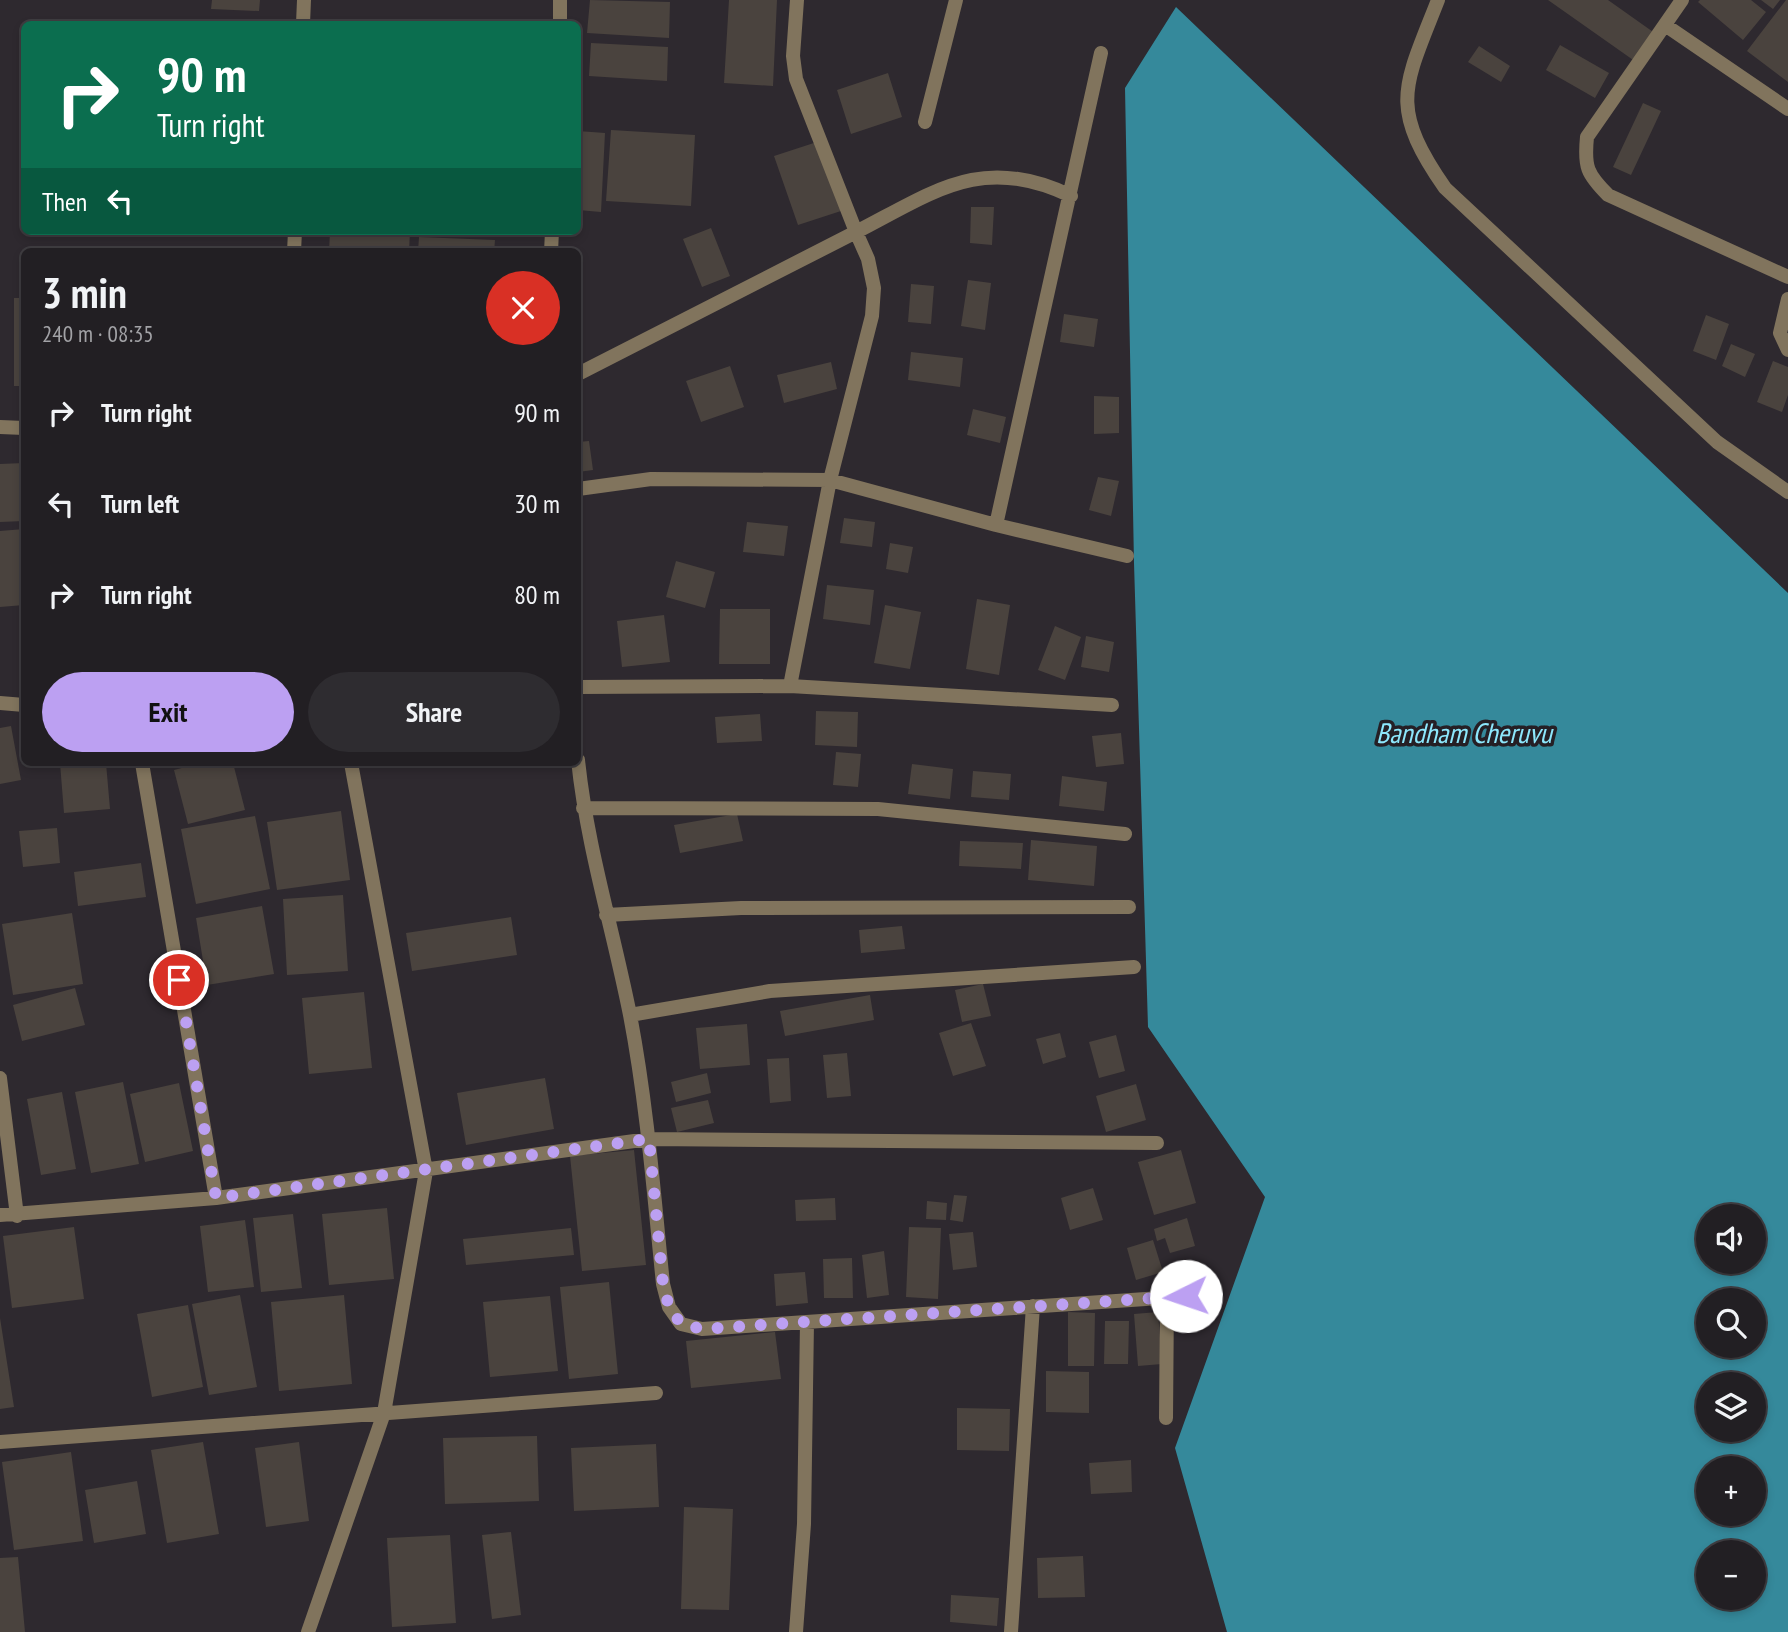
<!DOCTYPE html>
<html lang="en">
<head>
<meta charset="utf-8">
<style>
	body { margin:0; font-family:"PT Sans Narrow",sans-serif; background:#2e2c30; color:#f1f3f6; height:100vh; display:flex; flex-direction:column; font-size:26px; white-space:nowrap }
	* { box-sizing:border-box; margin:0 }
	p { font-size:23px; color:#a2a2a6 }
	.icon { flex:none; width:38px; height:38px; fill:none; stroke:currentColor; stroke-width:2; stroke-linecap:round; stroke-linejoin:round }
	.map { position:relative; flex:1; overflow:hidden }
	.sheet { position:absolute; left:21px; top:248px; width:560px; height:518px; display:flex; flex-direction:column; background:#221f23; border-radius:10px; box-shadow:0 4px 10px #0003,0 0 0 2px #3f3d41 }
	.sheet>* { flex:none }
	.top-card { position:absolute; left:21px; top:21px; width:560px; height:214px; border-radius:10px; box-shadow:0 4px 10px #0003,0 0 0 2px #3f3d41; background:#0b6e4f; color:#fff; overflow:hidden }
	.fabs { position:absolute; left:1696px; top:1204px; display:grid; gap:14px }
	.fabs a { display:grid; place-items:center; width:70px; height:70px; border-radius:50%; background:#221f23; box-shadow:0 4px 10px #0003,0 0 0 2px #3f3d41; font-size:35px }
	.pin { position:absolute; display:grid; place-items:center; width:60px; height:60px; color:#fff; margin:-30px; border:4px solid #fff; border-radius:50%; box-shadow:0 2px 7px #0007 }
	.me { position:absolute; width:77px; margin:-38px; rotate:266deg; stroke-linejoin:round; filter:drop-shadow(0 0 5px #0008) }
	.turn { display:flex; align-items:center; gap:24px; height:147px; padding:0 21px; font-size:32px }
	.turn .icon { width:91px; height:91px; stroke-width:2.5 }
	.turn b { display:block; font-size:49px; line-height:60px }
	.then { display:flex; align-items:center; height:66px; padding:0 21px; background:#0003; gap:14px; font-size:26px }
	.round { display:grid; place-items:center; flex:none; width:74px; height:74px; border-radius:37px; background:#2e2c30 }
	.headline { display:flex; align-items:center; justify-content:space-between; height:119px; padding:0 21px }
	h1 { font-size:42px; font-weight:700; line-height:52px }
	.button { display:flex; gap:14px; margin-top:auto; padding:14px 21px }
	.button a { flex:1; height:80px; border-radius:42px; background:#bca0f2; color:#111; font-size:28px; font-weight:700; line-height:80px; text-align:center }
	.button a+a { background:#2e2c30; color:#f1f3f6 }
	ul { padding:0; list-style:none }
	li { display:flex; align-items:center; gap:21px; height:91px; padding:0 21px }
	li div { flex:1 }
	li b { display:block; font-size:26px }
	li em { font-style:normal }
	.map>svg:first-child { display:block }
	.water { fill:#35899b; fill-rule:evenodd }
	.building { fill:#4a433e }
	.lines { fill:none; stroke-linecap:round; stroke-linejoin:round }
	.street { stroke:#81745d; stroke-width:14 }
	.route { stroke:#bca0f2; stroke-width:12; stroke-dasharray:0 21.6 }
	.labels { text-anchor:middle; stroke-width:7; stroke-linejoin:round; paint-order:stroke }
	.water-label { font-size:28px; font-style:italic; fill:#8de7fc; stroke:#251f25 }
</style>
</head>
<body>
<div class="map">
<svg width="1788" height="1632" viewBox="0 0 1788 1632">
	<rect width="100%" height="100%" fill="#2e292f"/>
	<path class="water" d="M1176,7L1788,593V1632H1227L1175,1448L1265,1197L1148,1027L1134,563L1125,88ZM1708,1216H1754V1262H1708ZM1708,1300H1754V1346H1708ZM1708,1384H1754V1430H1708ZM1708,1468H1754V1514H1708ZM1708,1552H1754V1598H1708Z"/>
	<path class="building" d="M212,0H260L259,11L211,9Z
		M590,0L670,2L669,38L587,33Z
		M729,0H777L773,86L724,83Z
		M1548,0H1608L1656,34L1636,62Z
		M1700,0H1751L1766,12L1743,40L1698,2Z
		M1761,0H1780L1773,9Z
		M1786,0H1788V82L1747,51Z
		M435,20L500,22V24H435Z
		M591,43L668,47L667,81L589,76Z
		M1560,45L1609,73L1595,98L1546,70Z
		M1479,46L1510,66L1501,82L1468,62Z
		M888,73L902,117L851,134L837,90Z
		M1643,103L1661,111L1631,175L1613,167Z
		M611,130L695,135L691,206L606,201Z
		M578,131L605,133L601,212L578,210Z
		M820,141L844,210L798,225L774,156Z
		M971,207H994L992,245L970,243Z
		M711,228L730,276L702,287L683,239Z
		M330,231H410L409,252H329Z
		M419,237L495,240L494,252H418Z
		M968,280L991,283L985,330L961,326Z
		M911,284L934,286L931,324L908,322Z
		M14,298H24V386H14Z
		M1064,314L1098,319L1094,347L1060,342Z
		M1706,315L1729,324L1716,360L1693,351Z
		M1731,344L1755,354L1745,377L1722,366Z
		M911,352L963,358L960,387L908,380Z
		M1773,361L1788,367V395L1782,412L1757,402Z
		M831,362L837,389L784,403L777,375Z
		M730,366L744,407L701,422L686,381Z
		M1094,396L1119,397V433L1094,434Z
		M973,409L1006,417L1000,443L967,435Z
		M589,441L593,470L578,472V442Z
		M24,463V521L0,522V464Z
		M1098,477L1119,481L1111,516L1089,510Z
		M844,518L875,522L872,547L840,543Z
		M747,522L788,526L784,556L743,552Z
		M24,529V605L0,607V531Z
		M890,543L913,547L908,573L886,569Z
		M676,561L715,572L705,608L666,597Z
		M827,585L874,590L870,625L823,619Z
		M977,599L1010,605L999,675L966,669Z
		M885,605L921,612L910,669L874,663Z
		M720,609H770V664H719Z
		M664,615L670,662L622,667L617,621Z
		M1055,626L1081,637L1065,680L1038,670Z
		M1086,636L1114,642L1109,672L1081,667Z
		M816,711L858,712L857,747L815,745Z
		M760,714L762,741L717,743L715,717Z
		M11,726L21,780L0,784V728Z
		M1121,733L1124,764L1096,767L1092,736Z
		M836,752L861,754L858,787L833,785Z
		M60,763H106L110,809L64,813Z
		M201,763H233L245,810L188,824L174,770Z
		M912,764L953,769L950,799L908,794Z
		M973,771L1011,774L1009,800L971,797Z
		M1062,776L1107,782L1104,811L1059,806Z
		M341,811L350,880L277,890L267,822Z
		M737,814L743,841L680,853L674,825Z
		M255,816L270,889L196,904L181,829Z
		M57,828L60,863L23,867L19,831Z
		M1031,840L1097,846L1094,886L1028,880Z
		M960,841L1023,843L1021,869L959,866Z
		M141,863L146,897L78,906L74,872Z
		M343,895L348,971L287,975L283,899Z
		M262,906L274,974L207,985L196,918Z
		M72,913L83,984L13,995L2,924Z
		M511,917L517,955L412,971L406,933Z
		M902,926L905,949L861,953L859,930Z
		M983,984L991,1016L962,1022L955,990Z
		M75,988L85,1025L22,1041L13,1005Z
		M364,992L372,1068L309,1074L302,998Z
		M870,995L874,1020L785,1036L780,1011Z
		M971,1023L986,1066L953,1076L939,1033Z
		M747,1024L750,1065L700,1069L696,1028Z
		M1060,1033L1066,1057L1043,1064L1036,1039Z
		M1116,1035L1125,1071L1099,1078L1089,1042Z
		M847,1053L851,1096L827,1098L823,1055Z
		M789,1058L791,1101L770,1103L767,1059Z
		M707,1073L711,1093L676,1102L671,1082Z
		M545,1078L554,1129L466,1145L457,1093Z
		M123,1082L139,1164L91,1173L75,1092Z
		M179,1083L193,1151L145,1162L130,1094Z
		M1136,1084L1146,1120L1106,1132L1096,1096Z
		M62,1092L76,1169L41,1175L27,1099Z
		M708,1100L714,1123L677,1132L671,1108Z
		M634,1150L646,1265L582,1271L570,1156Z
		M1181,1150L1196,1203L1154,1215L1138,1162Z
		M1093,1188L1103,1220L1070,1230L1061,1198Z
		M954,1195L967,1196L963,1222L950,1220Z
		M835,1198L836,1220L796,1221L795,1200Z
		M927,1201L947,1203L946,1220L926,1219Z
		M387,1208L394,1279L329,1285L322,1214Z
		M293,1214L302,1288L261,1292L253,1218Z
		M1187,1218L1195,1246L1170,1253L1165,1238L1157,1241L1154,1229Z
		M245,1220L254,1287L208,1292L200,1226Z
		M74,1227L84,1299L12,1308L3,1236Z
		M909,1227L941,1228L938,1299L906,1297Z
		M571,1228L574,1255L466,1265L463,1239Z
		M973,1232L977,1267L953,1270L949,1234Z
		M1153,1240L1163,1272L1136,1280L1127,1248Z
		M884,1251L889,1295L867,1298L862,1255Z
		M852,1258L853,1298H824L823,1259Z
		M805,1272L808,1303L776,1306L774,1274Z
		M609,1282L618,1374L569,1379L560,1287Z
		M240,1295L257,1387L209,1395L192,1304Z
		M344,1295L352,1384L279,1391L271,1302Z
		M550,1296L558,1371L490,1377L483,1302Z
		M188,1305L203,1387L152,1397L137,1314Z
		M1068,1312L1095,1313L1094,1366H1068Z
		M1158,1312L1162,1364L1138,1366L1134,1314Z
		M0,1318L14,1407L0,1409Z
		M1105,1321H1129L1128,1364H1104Z
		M775,1332L781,1379L691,1388L686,1341Z
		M1046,1371L1089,1372V1413L1046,1412Z
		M957,1408L1010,1409L1009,1451L957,1450Z
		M537,1436L539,1501L445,1504L443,1438Z
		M203,1442L219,1534L167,1543L151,1450Z
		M299,1442L309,1521L266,1527L255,1448Z
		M656,1444L659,1507L574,1511L571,1448Z
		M71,1452L83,1541L14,1550L2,1462Z
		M1131,1460L1132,1492L1091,1494L1089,1463Z
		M137,1481L146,1534L94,1543L85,1490Z
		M684,1507L733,1509L729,1610L681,1609Z
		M511,1532L521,1615L492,1619L482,1535Z
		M450,1535L456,1623L392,1627L387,1538Z
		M1083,1556L1085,1597L1038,1598L1037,1558Z
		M18,1557L25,1632H0V1558Z
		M951,1595L999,1598L997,1626L950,1622Z"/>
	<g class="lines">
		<path class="street" d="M797,0L793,56L796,79L856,232C934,192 982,153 1071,196
			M1438,0C1404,87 1388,106 1445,188L1717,442L1788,492
			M1682,0L1587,137C1584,167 1587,174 1608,195L1788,277
			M303,24L304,0
			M560,24V0
			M1665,25L1788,109
			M925,122L956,0
			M294,252L295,231
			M551,252L552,231
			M1788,299L1780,333L1788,350
			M578,374L856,232L868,259L874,288L872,316L830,480L790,686
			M0,427L24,428
			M578,489L651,479L830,480L996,525L1127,556
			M996,525L1101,53
			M578,687L790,686L1112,705
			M0,703L24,705
			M578,760C587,847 613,929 630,1015C647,1104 654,1195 663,1284L669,1307L681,1324L702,1329L1205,1295
			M142,763L216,1198
			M583,808L878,809L1125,834
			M606,915L741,908L1129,907
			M630,1015L770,991L1134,967
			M0,1078L17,1216
			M0,1215L216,1198L649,1139L1157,1143
			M1166,1418L1167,1297
			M0,1442L656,1393
			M308,1632L384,1413L426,1171L351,763
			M796,1632L804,1524L807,1322
			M1011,1632L1033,1306"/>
	</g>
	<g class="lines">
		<path class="route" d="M179,980L216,1198L649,1139L663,1284L669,1307L681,1324L702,1329L1186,1296"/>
	</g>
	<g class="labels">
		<g class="water-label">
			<text x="1464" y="743">Bandham Cheruvu</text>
		</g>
	</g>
</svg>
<div class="fabs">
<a><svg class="icon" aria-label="sound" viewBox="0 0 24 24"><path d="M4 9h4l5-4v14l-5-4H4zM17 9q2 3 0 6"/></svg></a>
<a><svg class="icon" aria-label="search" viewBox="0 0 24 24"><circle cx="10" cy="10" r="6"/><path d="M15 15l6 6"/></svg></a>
<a><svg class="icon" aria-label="layers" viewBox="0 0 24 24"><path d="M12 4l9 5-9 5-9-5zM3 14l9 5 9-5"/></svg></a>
<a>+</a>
<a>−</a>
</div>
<div class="pin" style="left:179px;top:980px;background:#d93025"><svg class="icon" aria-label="arrive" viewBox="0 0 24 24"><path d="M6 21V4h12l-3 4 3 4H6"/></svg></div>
<svg class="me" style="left:1186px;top:1296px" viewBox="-20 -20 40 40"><circle r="19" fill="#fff"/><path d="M0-13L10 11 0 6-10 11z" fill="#bca0f2"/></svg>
<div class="top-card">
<div class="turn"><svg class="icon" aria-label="right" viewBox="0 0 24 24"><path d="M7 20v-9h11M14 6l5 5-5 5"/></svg><div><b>90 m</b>Turn right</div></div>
<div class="then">Then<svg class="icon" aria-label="left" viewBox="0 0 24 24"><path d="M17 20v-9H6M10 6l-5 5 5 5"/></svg></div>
</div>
<section class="sheet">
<div class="headline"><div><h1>3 min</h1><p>240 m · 08:35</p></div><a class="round" style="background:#d93025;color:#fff"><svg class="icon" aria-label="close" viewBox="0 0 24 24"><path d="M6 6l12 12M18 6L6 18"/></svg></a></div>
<ul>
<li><svg class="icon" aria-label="right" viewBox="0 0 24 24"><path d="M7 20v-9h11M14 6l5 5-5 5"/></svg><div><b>Turn right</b></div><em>90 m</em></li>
<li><svg class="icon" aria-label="left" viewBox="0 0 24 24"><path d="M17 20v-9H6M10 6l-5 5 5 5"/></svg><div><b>Turn left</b></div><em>30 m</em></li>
<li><svg class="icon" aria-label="right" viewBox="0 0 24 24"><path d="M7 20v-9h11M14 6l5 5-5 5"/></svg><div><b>Turn right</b></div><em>80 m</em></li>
</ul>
<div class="button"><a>Exit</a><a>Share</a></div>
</section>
</div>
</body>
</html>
